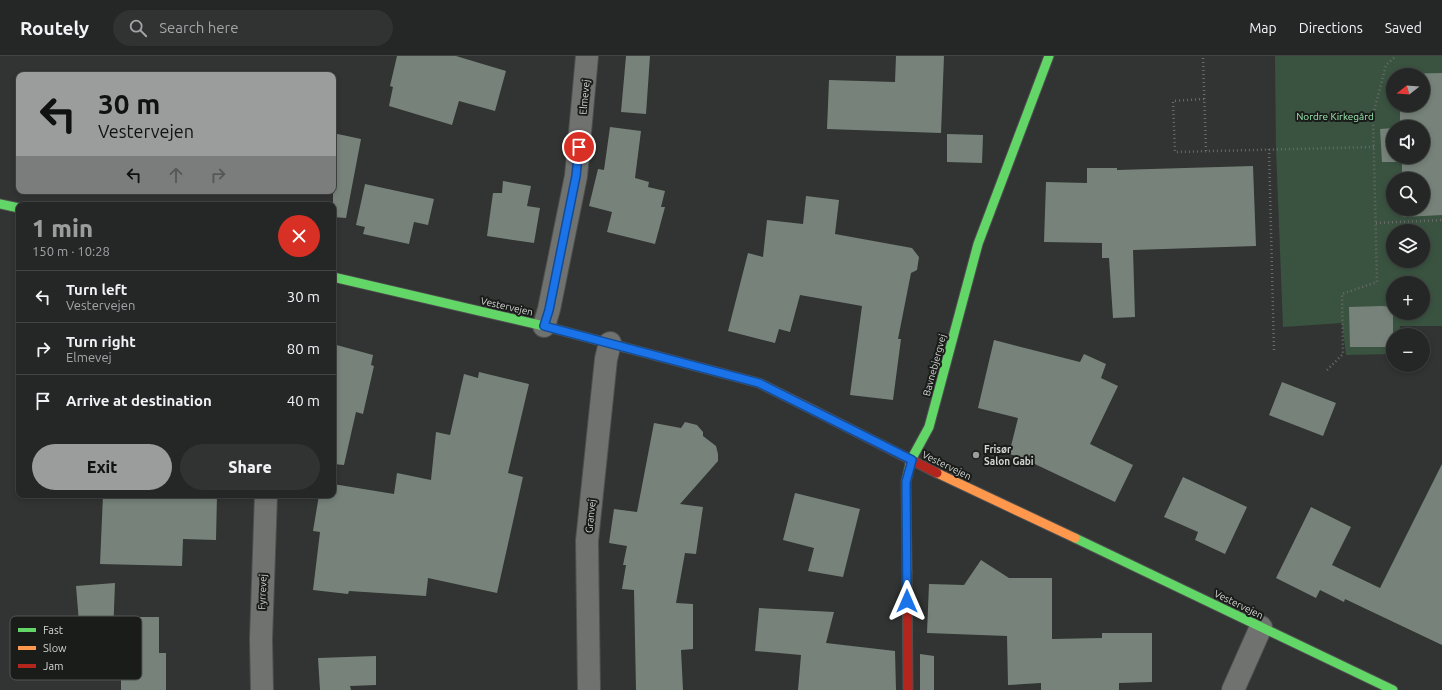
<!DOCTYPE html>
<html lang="en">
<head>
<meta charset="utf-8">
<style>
	body { margin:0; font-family:Ubuntu,sans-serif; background:#313332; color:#f1f3f6; height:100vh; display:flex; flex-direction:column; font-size:15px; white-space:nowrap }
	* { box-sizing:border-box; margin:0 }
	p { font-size:13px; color:#a3a5a7 }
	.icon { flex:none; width:22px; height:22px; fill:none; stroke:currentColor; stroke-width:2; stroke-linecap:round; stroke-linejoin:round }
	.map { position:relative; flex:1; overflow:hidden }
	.panel { position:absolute; left:16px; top:146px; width:320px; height:296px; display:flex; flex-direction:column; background:#252726; border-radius:8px; box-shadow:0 2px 6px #0003,0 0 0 1px #424443 }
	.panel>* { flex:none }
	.top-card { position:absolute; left:16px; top:16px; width:320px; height:122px; border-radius:8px; box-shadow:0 2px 6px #0003,0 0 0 1px #424443; background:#9a9d9b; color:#111; overflow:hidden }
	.needle { width:26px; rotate:253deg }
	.tools { position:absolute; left:1386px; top:12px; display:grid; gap:8px }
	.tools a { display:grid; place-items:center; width:44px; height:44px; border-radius:50%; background:#252726; box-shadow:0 2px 6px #0003,0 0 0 1px #424443; font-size:20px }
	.pin { position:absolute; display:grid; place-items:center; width:34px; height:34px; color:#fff; margin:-17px; border:2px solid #fff; border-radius:50%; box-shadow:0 1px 4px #0007 }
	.me { position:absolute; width:44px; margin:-22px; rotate:0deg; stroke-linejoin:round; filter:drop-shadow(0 0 3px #0008) }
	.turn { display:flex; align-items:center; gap:14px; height:84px; padding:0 16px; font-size:18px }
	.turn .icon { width:52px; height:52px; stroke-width:2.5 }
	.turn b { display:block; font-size:28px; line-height:34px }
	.lanes { display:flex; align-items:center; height:38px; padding:0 16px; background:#0003; justify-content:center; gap:20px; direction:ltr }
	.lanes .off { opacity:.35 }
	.round { display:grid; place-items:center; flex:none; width:42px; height:42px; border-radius:21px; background:#313332 }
	.summary { display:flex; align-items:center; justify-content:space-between; height:68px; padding:0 16px }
	h1 { font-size:24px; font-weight:800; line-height:30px; color:#9a9d9b }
	.primary-button { display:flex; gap:8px; margin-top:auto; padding:8px 16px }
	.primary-button a { flex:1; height:46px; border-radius:24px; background:#9a9d9b; color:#111; font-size:16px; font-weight:800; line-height:46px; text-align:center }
	.primary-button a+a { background:#313332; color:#f1f3f6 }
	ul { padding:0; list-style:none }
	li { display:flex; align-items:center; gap:12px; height:52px; padding:0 16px; border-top:1px solid #424443 }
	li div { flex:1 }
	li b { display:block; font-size:15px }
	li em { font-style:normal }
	header { display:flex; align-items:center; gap:24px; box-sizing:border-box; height:56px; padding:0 20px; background:#252726; border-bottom:1px solid #424443 }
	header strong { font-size:19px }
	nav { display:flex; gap:22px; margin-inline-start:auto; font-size:14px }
	.search { width:280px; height:36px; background:#313332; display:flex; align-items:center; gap:10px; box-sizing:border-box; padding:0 14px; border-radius:22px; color:#a3a5a7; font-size:15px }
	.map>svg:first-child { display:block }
	.green { fill:#3a5341; fill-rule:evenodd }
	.building { fill:#77837a }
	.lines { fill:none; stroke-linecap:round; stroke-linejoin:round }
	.street-casing { stroke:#4e504f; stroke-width:24 }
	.fast-casing { stroke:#4e504f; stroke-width:11 }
	.slow-casing { stroke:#4e504f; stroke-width:11 }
	.jam-casing { stroke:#4e504f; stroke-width:11 }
	.path { stroke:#696b69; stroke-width:2.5; stroke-dasharray:1 3; stroke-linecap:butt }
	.street { stroke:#707270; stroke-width:22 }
	.fast { stroke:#63d668; stroke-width:9 }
	.slow { stroke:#ff974d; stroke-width:9 }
	.jam { stroke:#b3261e; stroke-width:9 }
	.route-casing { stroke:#114b97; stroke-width:10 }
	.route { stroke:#1a73e8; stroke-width:7 }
	.poi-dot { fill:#9a9d9b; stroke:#1a1c1a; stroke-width:1.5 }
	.labels { text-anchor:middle; stroke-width:4; stroke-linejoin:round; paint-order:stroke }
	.street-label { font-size:10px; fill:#d2d6d3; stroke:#1a1c1a }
	.park-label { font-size:10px; fill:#9ae9b0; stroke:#1a1c1a }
	.poi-label { font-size:10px; font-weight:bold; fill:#d2d6d3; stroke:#1a1c1a; text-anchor:start }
	.key { fill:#1a1c1a; stroke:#515452; stroke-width:1 }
	.key-label { font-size:11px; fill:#d2d6d3 }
</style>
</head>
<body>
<header>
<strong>Routely</strong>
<div class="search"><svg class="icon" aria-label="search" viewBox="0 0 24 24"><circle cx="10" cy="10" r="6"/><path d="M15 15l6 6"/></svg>Search here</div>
<nav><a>Map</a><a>Directions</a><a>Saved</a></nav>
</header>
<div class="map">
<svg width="1442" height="634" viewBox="0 0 1442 634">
	<rect width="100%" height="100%" fill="#313432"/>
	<path class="green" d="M1275,0H1442V270H1400L1399,279H1393V298L1346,299L1342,267L1283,271L1276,93ZM1393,19H1423V49H1393ZM1393,71H1423V101H1393ZM1393,123H1423V153H1393ZM1393,175H1423V205H1393ZM1393,227H1423V257H1393Z"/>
	<path class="building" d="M397,0H456L506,15L495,55L459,45L452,69L389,50L393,31L390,30Z
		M626,0H650L646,58L621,56Z
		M896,0H944L941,77L827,73L829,24L895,26Z
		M1442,17V159L1403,161V153H1423V123H1402V106H1382L1380,73L1393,72V101H1423V71H1400V49H1423V19L1399,18Z
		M610,71L641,75L635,122L649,126L648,131L665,135L661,151H665L655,188L607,176L612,156L589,150L598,113L604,114Z
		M333,77L361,83L346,162L333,161Z
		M947,78L983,79L982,107L947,106Z
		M1253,110L1256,190L1133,194L1135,261L1113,262L1109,202H1102V187L1044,186L1046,126L1087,127V112H1117V114Z
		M503,125L531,130L527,150L540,152L534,187L487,180L493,137H502Z
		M365,128L434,143L428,169L414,166L409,188L363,178L365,171L356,169Z
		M806,140L839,144L835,178L912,192L919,201L917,214L911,217L898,283H901L893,344L850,339L862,250L800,239L790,276L779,273L775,287L728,275L748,197L763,201L767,164L803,168Z
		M1382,250L1393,251V291H1350L1349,251Z
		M994,284L1080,306L1084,298L1106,308L1101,322L1118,330L1090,388L1133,409L1115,446L1020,401L1009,398L1018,362L978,352Z
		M333,288L373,299L371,309L374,310L363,358L356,356L344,409L333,408Z
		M479,316L529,328L508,417L523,421L497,537L428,522L426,540L349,535L348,538L313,534L320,476L313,475L319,439H333V428L394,438L397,417L431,424L436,376L450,379L464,318L478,322Z
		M1282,326L1336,347L1323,380L1269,359Z
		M685,366L697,369L703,376V380L716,390L718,398V405L680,448L703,451L696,498L685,497L676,547L693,548V593L681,594L683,634H636L634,534L622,533L626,509H623L627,490L609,487L614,453L637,456L654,367L681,372Z
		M1442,408V589L1345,543L1344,546L1320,534L1316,542L1276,522L1311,451L1351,471L1332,509L1380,532Z
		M1183,421L1247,451L1225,498L1195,484L1198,476L1164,461Z
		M795,437L860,453L843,521L808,515L814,492L783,484Z
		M103,439H217L216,484L183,483L182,510L100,508Z
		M981,504L1009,522H1052V583L1102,582V577H1152V626L1119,627V634H1041V627L1008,629L1007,580L927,577L929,528L964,529Z
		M115,527L113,579H80L76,530Z
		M759,552L834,556L826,587L895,595L896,634H798L801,599L755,595Z
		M121,561H159V597H166V634H121Z
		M920,598L934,600V634H920Z
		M376,600V629L350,630L351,634H320L318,602Z"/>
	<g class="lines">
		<defs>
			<path id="street" d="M544,270L549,253L576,120L587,0
				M262,634L261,583L266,439
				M589,634L587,485L606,303L610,287
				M1233,634L1261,571"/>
			<path id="fast" d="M0,148L19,152
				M333,221L544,270L623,291
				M1075,482L1393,634
				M907,515L906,426L911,404L929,371L978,188L1049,0"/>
			<path id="slow" d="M623,291L759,327L815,355
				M937,417L1075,482"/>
			<path id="jam" d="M815,355L937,417
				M907,515L908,634"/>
		</defs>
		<use href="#street" class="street-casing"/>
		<use href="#fast" class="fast-casing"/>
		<use href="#slow" class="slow-casing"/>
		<use href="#jam" class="jam-casing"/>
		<path class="path" d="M1203,2L1206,95
			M1204,43L1173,45L1175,96L1374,91
			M1269,93L1274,295
			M1376,167L1442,164
			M1327,314L1343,298L1342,238L1377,226L1373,59L1386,9L1396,0"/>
		<use href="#street" class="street"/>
		<use href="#fast" class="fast"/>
		<use href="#slow" class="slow"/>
		<use href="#jam" class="jam"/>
	</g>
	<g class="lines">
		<defs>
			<path id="route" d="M579,91L576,120L549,254L544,270L759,327L912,404L906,426L907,545"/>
		</defs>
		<use href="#route" class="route-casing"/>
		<use href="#route" class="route"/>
	</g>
	<circle class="poi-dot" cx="976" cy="399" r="4"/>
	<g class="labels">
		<g class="street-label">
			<text transform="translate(584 41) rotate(-84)" y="4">Elmevej</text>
			<text transform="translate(507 250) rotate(13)" y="4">Vestervejen</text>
			<text transform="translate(934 309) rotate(-75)" y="4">Bavnebjergvej</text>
			<text transform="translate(947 409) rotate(26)" y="4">Vestervejen</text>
			<text transform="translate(590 460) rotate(-84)" y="4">Granvej</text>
			<text transform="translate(262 536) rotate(-88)" y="4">Fyrrevej</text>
			<text transform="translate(1239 548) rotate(26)" y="4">Vestervejen</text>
		</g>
		<g class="park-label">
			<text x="1335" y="64">Nordre Kirkegård</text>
		</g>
		<g class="poi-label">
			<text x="984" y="397">Frisør<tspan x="984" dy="12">Salon Gabi</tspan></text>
		</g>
	</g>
	<rect x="10" y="560" width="132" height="64" rx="6" class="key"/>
	<rect x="18" y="572" width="18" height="4" fill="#63d668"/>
	<rect x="18" y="590" width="18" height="4" fill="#ff974d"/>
	<rect x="18" y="608" width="18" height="4" fill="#b3261e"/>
	<g class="key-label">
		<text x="43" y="578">Fast</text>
		<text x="43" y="596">Slow</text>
		<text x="43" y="614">Jam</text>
	</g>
</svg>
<div class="tools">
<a><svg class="needle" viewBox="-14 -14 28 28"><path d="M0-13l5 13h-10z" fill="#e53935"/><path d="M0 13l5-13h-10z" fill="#a3a5a7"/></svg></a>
<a><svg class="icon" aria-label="sound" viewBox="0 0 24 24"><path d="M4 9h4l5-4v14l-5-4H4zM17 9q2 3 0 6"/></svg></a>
<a><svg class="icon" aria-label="search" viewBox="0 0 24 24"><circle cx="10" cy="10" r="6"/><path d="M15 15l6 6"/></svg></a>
<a><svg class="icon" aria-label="layers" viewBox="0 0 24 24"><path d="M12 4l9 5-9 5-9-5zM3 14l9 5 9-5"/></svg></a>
<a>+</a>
<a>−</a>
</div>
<div class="pin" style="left:579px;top:91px;background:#d93025"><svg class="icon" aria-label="arrive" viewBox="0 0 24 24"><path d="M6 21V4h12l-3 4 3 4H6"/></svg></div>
<svg class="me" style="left:907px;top:545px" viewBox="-20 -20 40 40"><path d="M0-17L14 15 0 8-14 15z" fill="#1a73e8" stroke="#fff" stroke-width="4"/></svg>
<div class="top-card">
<div class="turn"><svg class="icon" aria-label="left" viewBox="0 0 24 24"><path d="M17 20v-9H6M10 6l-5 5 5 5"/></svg><div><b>30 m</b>Vestervejen</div></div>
<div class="lanes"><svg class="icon" aria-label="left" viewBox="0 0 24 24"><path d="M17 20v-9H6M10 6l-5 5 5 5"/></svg><svg class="icon off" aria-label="ahead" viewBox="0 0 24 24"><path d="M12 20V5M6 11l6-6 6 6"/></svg><svg class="icon off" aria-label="right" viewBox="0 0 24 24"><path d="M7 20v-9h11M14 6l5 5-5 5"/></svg></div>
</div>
<section class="panel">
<div class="summary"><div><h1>1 min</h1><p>150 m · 10:28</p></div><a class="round" style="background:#d93025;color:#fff"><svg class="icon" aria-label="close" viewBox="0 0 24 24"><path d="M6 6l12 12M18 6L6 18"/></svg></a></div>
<ul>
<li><svg class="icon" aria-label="left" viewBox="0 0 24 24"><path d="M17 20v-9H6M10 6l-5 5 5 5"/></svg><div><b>Turn left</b><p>Vestervejen</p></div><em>30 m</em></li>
<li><svg class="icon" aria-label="right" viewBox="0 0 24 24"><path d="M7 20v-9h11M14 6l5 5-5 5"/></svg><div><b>Turn right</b><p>Elmevej</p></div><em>80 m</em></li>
<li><svg class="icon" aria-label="arrive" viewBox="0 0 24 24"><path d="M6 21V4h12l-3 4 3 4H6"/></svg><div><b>Arrive at destination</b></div><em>40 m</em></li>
</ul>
<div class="primary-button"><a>Exit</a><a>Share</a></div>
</section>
</div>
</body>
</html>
